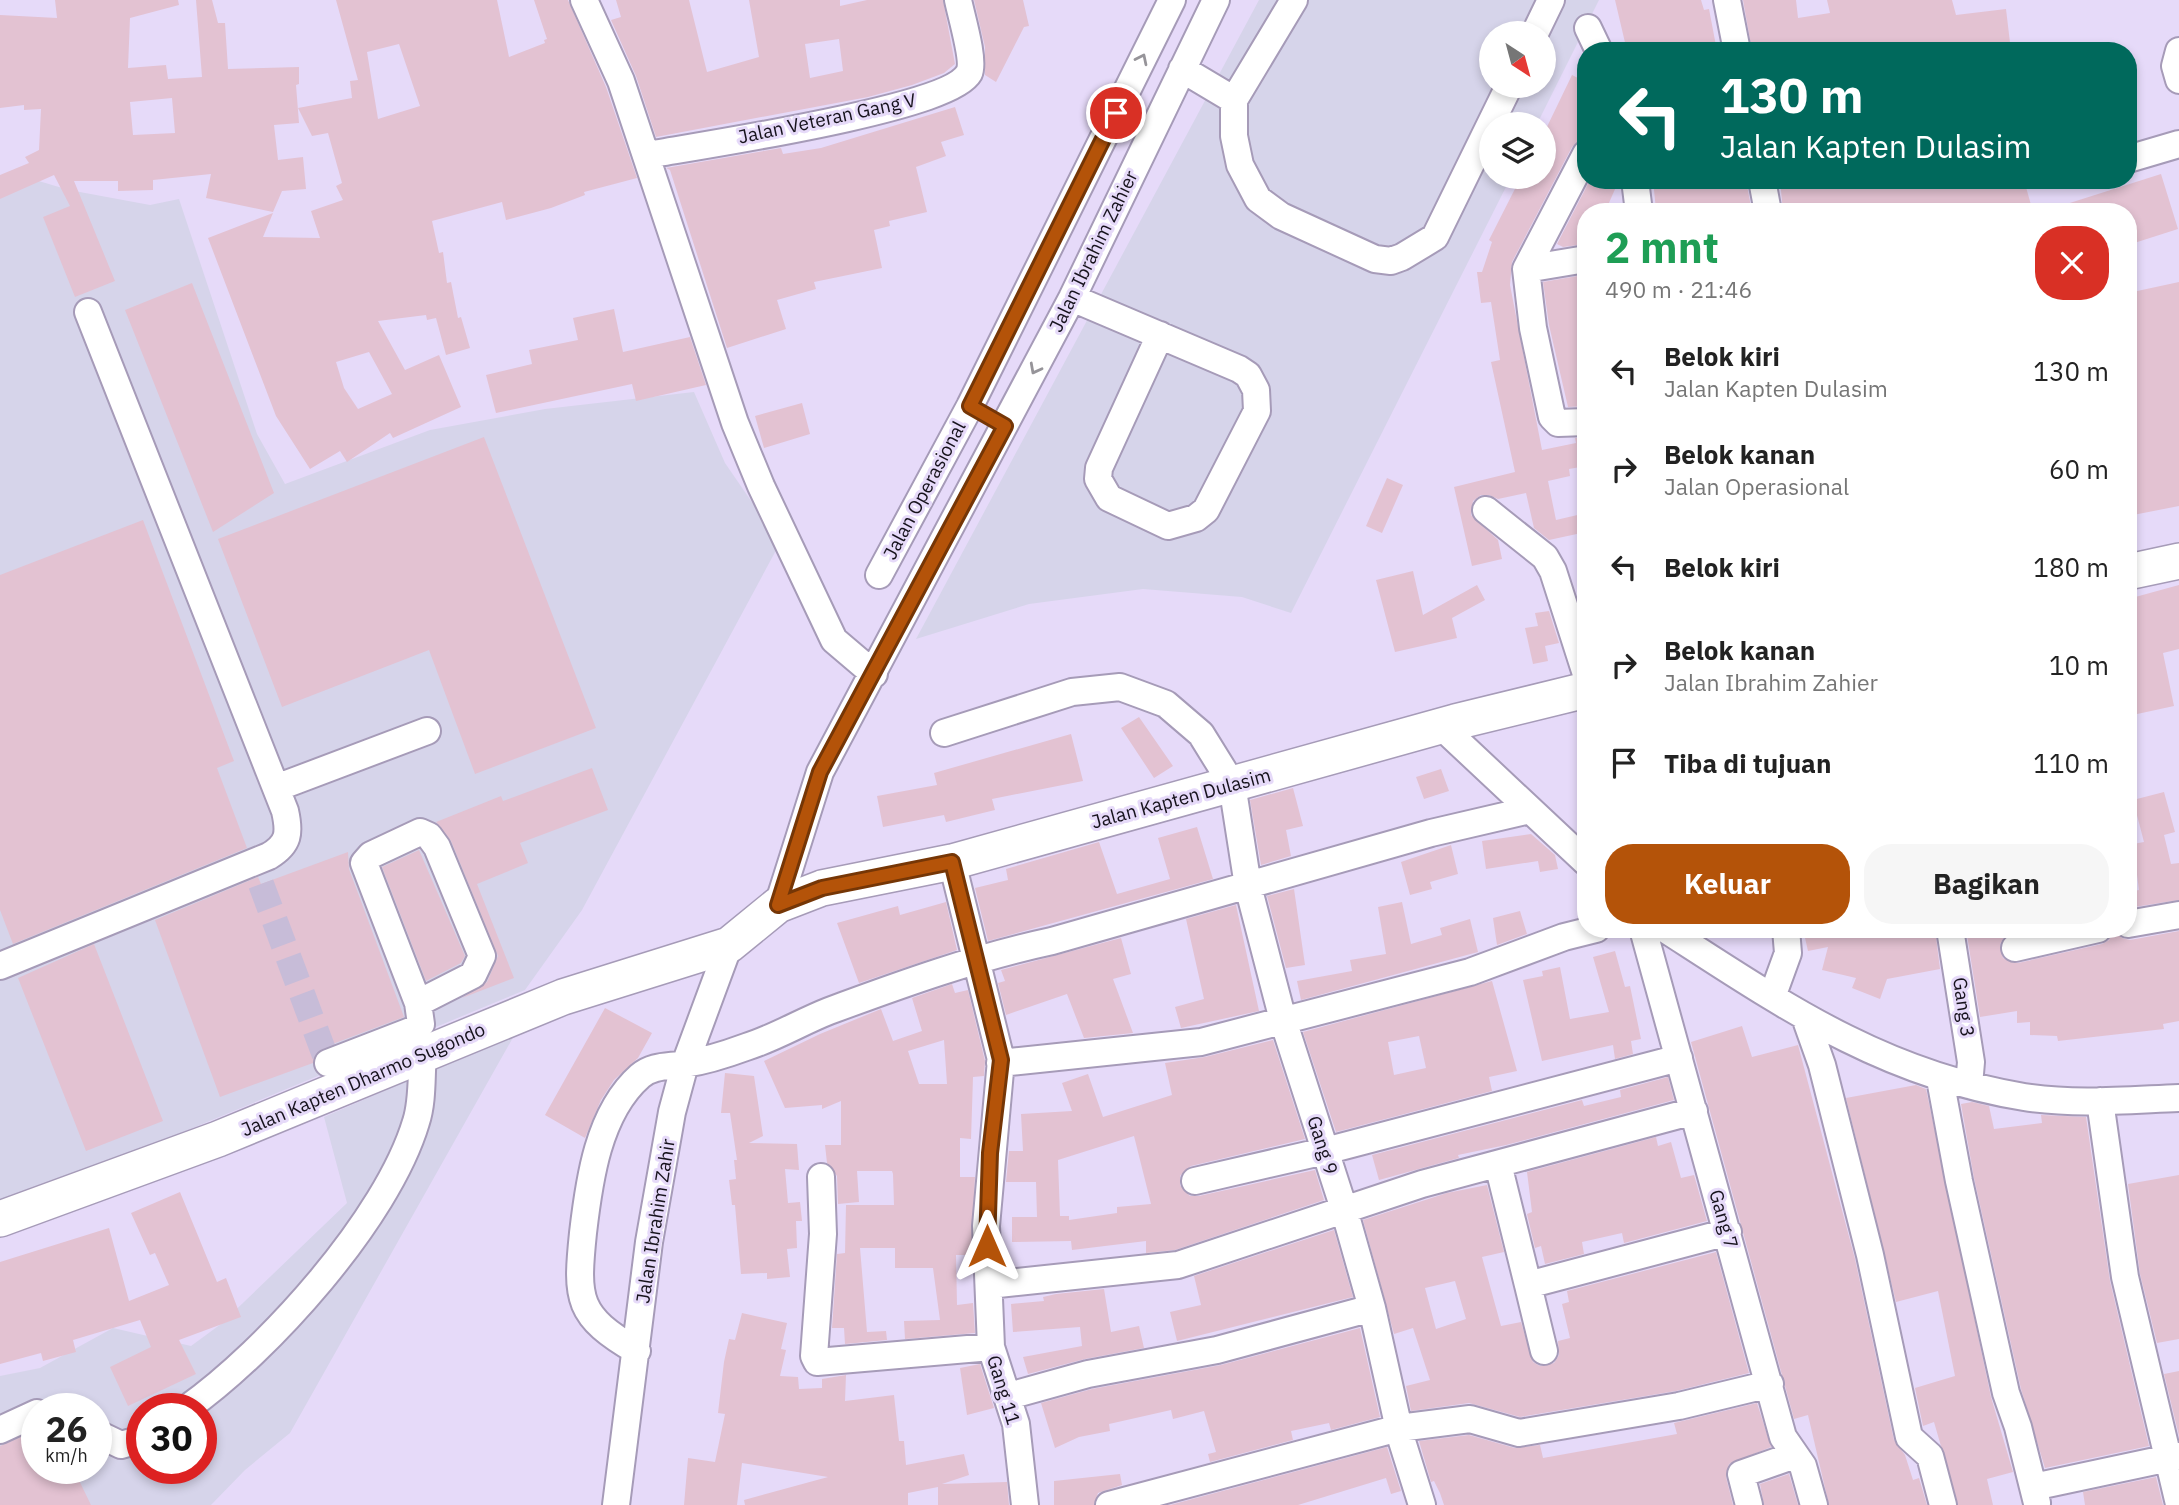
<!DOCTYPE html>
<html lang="id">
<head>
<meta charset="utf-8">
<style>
	body { margin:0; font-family:"IBM Plex Sans",sans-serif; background:#f6f6f6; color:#222; height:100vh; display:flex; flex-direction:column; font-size:26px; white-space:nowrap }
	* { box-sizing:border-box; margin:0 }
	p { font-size:23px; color:#767676 }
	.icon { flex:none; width:38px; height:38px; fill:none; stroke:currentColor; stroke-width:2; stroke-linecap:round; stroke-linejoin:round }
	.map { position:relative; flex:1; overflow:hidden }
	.drawer { position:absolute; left:1577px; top:203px; width:560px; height:735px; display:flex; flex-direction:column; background:#fff; border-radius:28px; box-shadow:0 4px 10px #0003 }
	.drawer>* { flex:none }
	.banner { position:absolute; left:1577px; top:42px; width:560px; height:147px; border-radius:28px; box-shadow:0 4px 10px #0003; background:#00695c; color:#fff; overflow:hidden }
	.needle { width:46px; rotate:144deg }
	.fabs { position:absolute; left:1479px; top:21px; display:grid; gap:14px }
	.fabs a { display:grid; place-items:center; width:77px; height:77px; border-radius:50%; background:#fff; box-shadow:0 4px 10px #0003; font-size:35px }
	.speed { position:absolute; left:21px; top:1393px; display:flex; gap:14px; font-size:35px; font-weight:700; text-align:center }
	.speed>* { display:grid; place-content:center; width:91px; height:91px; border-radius:50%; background:#fff; box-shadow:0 4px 10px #0003; line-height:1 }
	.speed small { font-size:18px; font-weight:400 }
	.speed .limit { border:10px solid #d22; background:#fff; color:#111 }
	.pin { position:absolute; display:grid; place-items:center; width:60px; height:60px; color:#fff; margin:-30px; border:4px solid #fff; border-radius:50%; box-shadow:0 2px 7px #0007 }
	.me { position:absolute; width:77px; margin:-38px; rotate:0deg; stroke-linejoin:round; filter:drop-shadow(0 0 5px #0008) }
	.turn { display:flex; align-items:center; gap:24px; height:147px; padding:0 28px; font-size:32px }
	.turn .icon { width:91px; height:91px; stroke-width:2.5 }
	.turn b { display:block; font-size:49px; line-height:60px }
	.round { display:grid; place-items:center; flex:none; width:74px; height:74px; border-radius:28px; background:#f6f6f6 }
	.summary { display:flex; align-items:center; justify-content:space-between; height:119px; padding:0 28px }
	h1 { font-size:42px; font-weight:800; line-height:52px; color:#1e9e55 }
	.button { display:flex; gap:14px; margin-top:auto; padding:14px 28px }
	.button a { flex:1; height:80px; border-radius:28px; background:#b45309; color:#fff; font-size:28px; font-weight:800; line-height:80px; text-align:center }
	.button a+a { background:#f6f6f6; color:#222 }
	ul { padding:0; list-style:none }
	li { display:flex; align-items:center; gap:21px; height:98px; padding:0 28px }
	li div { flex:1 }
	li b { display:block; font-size:26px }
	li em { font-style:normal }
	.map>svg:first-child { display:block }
	.industrial { fill:#d6d4ea; fill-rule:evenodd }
	.building { fill:#e3c2d2; fill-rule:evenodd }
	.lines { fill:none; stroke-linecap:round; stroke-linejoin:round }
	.minor-tunnel { stroke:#c7bcd8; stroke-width:26; stroke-dasharray:26 13; stroke-linecap:butt }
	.minor-casing { stroke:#a69bb8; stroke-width:30 }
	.major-casing { stroke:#a69bb8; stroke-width:38 }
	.minor { stroke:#fff; stroke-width:26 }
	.major { stroke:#fff; stroke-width:35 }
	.oneway { stroke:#969499 }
	.route-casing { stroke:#753606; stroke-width:18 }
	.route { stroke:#b45309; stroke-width:12 }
	.labels { text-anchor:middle; stroke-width:6; stroke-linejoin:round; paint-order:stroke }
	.street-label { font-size:19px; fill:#16121c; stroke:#e6daf9 }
</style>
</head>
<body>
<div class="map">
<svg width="2179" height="1505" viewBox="0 0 2179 1505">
	<rect width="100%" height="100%" fill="#e6daf9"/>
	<path class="industrial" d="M1259,0H1599L1537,124H1491V177H1511L1291,613L1242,597L1143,589L1029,604L916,639ZM1491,33H1544V86H1491Z
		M32,179L69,190L150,205L179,199L257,434L285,484L430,430L545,409L694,392L725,463L780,543L582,910L525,990L70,1179L0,1202V194Z
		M515,1034L290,1433L245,1470L211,1505H0V1376L40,1368L113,1328L191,1346L221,1324L347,1203L324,1117ZM37,1409H96V1468H37ZM142,1409H201V1468H142Z"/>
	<path class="building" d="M55,0H178L179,5L130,18L128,68L166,65L168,79L202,77L196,0H212L218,23H225L228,69L299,67V84L296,85L299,123L274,125L278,160L303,157L306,189L282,191L273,212L206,198L211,174L153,180V190L118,191V181H74L115,281L75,297L43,217L70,206L54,175L0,199V175L29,163L25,157L39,150L41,109L24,110V105L0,108V15L57,18ZM172,98L175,133L133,135L130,102Z
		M336,0H497L509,57L545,43L544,40L547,39L534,0H568L606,87L637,178L584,192L585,195L551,208L506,220L502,202L432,221L439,253L443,252L447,283L451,282L458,318L461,317L470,348L446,355L436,318L427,320L426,315L378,321L405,370L439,355L461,407L393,438L390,433L347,462L340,451L310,469L276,416L208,238L273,213L263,237L320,238L311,211L343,200L336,186L342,183L328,133L312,136L298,108L352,98L350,81L358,80ZM399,44L420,106L378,119L367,52ZM369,352L392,394L358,409L344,388L336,362Z
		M616,0H689L707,72L759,57L749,0H840V6L867,0H943L955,64L944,73L912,85L868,97L656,137L636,76L611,20L621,17ZM839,39L843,71L810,78L805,44Z
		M974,0H1023L1029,26L1024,27L996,82L985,75V47Z
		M1615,0H1701L1704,10L1709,9L1717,51H1627Z
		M1743,0H1796L1798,18L1830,13L1827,0H1952L1956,15L2006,9L2011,51H1752Z
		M1572,75L1586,82V135L1572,147L1512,262L1510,285L1542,450L1576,443L1575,438H1586V466L1569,469L1570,476L1548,481L1556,520L1586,513V532L1549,540L1534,528L1526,493L1498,499L1489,495H1481L1473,501L1471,515L1498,540L1502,559L1472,566L1454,487L1515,472L1491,362L1500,360L1491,302L1481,303L1477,272H1482L1492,242L1489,240L1521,177H1544V133Z
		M955,107L964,135L941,142L946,156L916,167L927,212L889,221L890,226L874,230L882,268L814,282L816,289L777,300L786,329L727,348L670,170L666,168L781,148L783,154L821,148Z
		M2161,174L2178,229L2128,245V212H2054V208Z
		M1590,180H1619L1605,212H1586V244L1563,247L1557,244Z
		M1653,180H1746L1752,212H1660L1656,210Z
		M1780,180H2024L2033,212H1783Z
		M1583,275L1586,406L1568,407L1549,325L1543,282Z
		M2179,282V506L2128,516V293Z
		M192,283L274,493L213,532L125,310Z
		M614,309L623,352L690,337L706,385L636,401L632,384L496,413L486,375L532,364L529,350L578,340L573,318Z
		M802,403L810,434L764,448L755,416Z
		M484,437L596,728L475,774L429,650L282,707L218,539Z
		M1387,478L1403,485L1382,533L1366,526Z
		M143,520L234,761L217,768L247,848L13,944L0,910V575Z
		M1413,571L1423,615L1477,585L1485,600L1452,618L1457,638L1395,652L1376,580Z
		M2179,585V649L2163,653L2174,706L2128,716V599Z
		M1549,611L1559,643L1545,646L1548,661L1533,664L1525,628L1538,626L1535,613Z
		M1139,717L1173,766L1154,778L1121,728Z
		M1071,734L1083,781L992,799L995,810L946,822L944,815L883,827L877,796L937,785L934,773Z
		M592,768L608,810L520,843L528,863L477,884L514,978L462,998L487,982L498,956L451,841L436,822L501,796L503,801Z
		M1441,769L1449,791L1424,799L1416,777Z
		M1293,788L1303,826L1286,830L1291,856L1261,865L1250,800Z
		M2164,792L2175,832L2164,835L2171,864L2179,863V900L2128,908V892L2139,890L2133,844L2144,842L2133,800Z
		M1197,827L1213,879L988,941L975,888L1008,880L1006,869L1099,842L1117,894L1170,879L1158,838Z
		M1531,834L1555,855L1558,869L1540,872L1538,861L1486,869L1482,841Z
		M1451,845L1458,874L1430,882L1432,889L1410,895L1401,862Z
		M419,850L465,956L461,963L426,981L382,867Z
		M348,852L349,869L404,1017L322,1048L315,1054L313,1063L220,1097L155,920L258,877L261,884Z
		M1294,889L1305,965L1286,968L1267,896Z
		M946,902L957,950L859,983L837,923L898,906L900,915Z
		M1402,902L1411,944L1442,935L1440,928L1470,919L1478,952L1301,1000L1297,981L1352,971L1350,960L1386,954L1378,907Z
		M1236,905L1259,1011L1181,1028L1175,1007L1204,999L1186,919Z
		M1520,911L1527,934L1497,945L1493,918Z
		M1803,929H1843L1844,934L1866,929H1935L1940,969L1887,979L1880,999L1852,988L1856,978L1822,970L1828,947L1808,951Z
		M1966,929H2026L2005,936L2000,944L2003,958L2018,963L2102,944L2109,940L2113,929L2122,938L2130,940L2179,931V1021L2163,1024L2164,1029L2058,1041L2057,1036L2030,1035V1022L2017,1023V1011L1980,1017Z
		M1121,938L1131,974L1113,979L1133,1033L1084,1038L1067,994L1006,1015L998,983L1005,981L1001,970Z
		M94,944L163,1121L86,1151L18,978Z
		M1615,951L1625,987L1630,986L1641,1039L1631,1041L1633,1054L1615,1059L1613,1045L1542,1061L1523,980L1543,976L1542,971L1560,967L1570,1019L1609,1012L1593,957Z
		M1492,981L1517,1071L1489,1077L1492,1091L1336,1132L1303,1032ZM1419,1036L1426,1068L1394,1075L1388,1042Z
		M952,984L955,993L968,990L985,1061L984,1076L973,1077L971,1139L960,1138V1177H975L971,1255H956L957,1305L973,1303L975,1333L905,1339L904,1321L940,1320L933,1268H895V1248H860L867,1332L886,1331L887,1340L845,1344L844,1328H832L837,1254L845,1253L846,1205H894L893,1174L892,1171H857L859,1202L838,1204L837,1176L827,1163L825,1145H841V1101L822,1109V1105L785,1108L764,1061L820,1034L881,1009L893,1041L922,1031L912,998ZM944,1040L947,1084H919L908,1051Z
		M605,1008L652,1033L638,1058L614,1080L601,1100L585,1138L545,1115Z
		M1742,1026L1752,1057L1798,1045L1855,1259L1894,1440L1905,1455L1913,1480L1919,1478L1927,1505H1829L1808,1415L1794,1419L1691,1042Z
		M1273,1040L1305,1139L1191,1166L1180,1176V1185L1190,1196H1199L1315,1170L1324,1200L1175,1250L1146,1253V1241L1072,1250L1071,1241L1012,1242V1217H1037L1036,1182H1006L1009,1151H1023L1021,1114L1072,1111L1062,1083L1088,1074L1103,1117L1172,1095L1165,1063L1205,1057ZM1134,1136L1151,1204L1117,1207V1213L1069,1220V1216H1060L1058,1160Z
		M725,1073L754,1076L763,1136L749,1143L797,1144L799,1170L785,1169L788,1203L800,1202L802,1221H796L797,1248L787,1249L790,1277L767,1279V1273L741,1274L735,1205H732L729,1180L736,1179L734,1160H737L730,1113H721Z
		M1668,1077L1674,1100L1506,1145L1458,1155L1459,1158L1379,1180L1372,1155L1582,1100L1584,1106L1621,1097L1620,1090Z
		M1916,1085L1926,1089L1991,1397L2013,1472L1987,1479L1993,1505H1958L1934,1422L1923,1426L1915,1388L1955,1376L1938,1291L1896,1302L1846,1098Z
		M1972,1102L1989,1106L1994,1129L2042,1123L2041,1115L2086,1117L2110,1281L2149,1446L2045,1468L2021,1389L1974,1178L1961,1104Z
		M1656,1137L1658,1146L1671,1142L1681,1178L1694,1175L1707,1221L1624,1243L1622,1233L1582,1242L1584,1254L1545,1264L1541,1246L1535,1248L1527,1214L1532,1212L1527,1172Z
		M2179,1175V1339L2157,1343L2140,1274L2128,1184Z
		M1487,1185L1504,1252L1482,1257L1501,1326L1521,1322L1533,1362L1540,1366L1554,1363L1559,1355L1558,1341L1570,1338L1562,1304L1569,1302L1567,1291L1716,1252L1749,1373L1676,1391L1520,1417L1469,1403L1411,1411L1406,1386L1430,1380L1413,1328L1394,1334L1363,1220L1447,1193ZM1455,1281L1466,1319L1436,1329L1425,1288Z
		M180,1192L217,1282L226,1278L241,1317L179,1340L196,1374L128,1406L110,1367L151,1347L140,1320L73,1340L76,1352L43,1361L41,1353L0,1364V1262L109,1228L129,1301L169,1285L155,1253L150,1255L131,1213Z
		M1334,1230L1353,1297L1177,1341L1170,1312L1201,1305L1194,1276Z
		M1104,1289L1111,1332L1139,1326L1144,1348L1085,1359L1028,1374L1023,1357L1082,1346L1080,1327L1013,1332L1011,1304L1044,1301L1043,1297L1056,1294Z
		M742,1313L787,1323L781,1349L786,1350L780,1376L798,1377L799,1389L822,1388V1379L846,1375L845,1401L894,1395L899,1441H904L906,1465L964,1454L969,1475L942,1484L1007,1482L1009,1505H938V1487L908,1493V1505H745L744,1500L828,1477L742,1463L737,1505H684L688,1458L715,1462L725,1414L718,1413L724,1362L729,1339L735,1340Z
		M1360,1328L1380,1417L1331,1430L1329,1423L1291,1431L1293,1440L1210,1462L1208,1454L1216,1452L1204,1411L1173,1419L1171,1410L1109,1424L1110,1431L1079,1437L1055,1448L1041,1403L1092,1389L1221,1365Z
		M980,1364L994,1408L967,1415L960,1368Z
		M2179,1371V1436L2164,1374Z
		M1757,1403L1771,1447L1729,1464L1726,1477L1733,1505H1444L1440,1493L1434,1481L1431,1482L1419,1441L1469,1435L1515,1448L1540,1445L1543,1458L1677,1434L1674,1423Z
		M37,1430V1468H73L91,1505H0V1446Z
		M1387,1447L1401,1491L1391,1494L1386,1478L1298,1505H1170Z
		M1120,1474L1122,1485L1098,1493L1094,1505H1054V1481Z
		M1789,1474L1798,1505H1764L1760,1484Z
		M2156,1477L2163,1505H2085L2083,1492Z"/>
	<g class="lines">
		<path class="minor-tunnel" d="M261,884L326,1058"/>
		<defs>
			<path id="minor" d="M584,0L621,81L735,423L761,486L834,640L874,674
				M1294,0L1234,100V136L1240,165L1258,199L1281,216L1375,259L1391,261L1402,257L1435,237L1509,86
				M1727,0L1737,51
				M1588,28L1599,51
				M1535,33L1551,0
				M2179,51L2175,66L2179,80
				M1182,69L1234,100
				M1586,154L1526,269L1533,328L1552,417L1558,423L1586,422
				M647,155C697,146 949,109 969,73C975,61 961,15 958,0
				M2128,159L2179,144
				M1635,180L1639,212
				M1762,180L1768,212
				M1526,269L1586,259
				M1072,298L1239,369L1248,375L1256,390L1257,411L1206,510L1196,518L1168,526L1109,498L1098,479L1099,468L1160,335
				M1486,510L1545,557L1553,571L1586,674
				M879,575L970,406L1172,0
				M1441,726L1586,862
				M944,733L1072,692L1120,687L1166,704L1201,734L1232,784L1248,886L1283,1020L1344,1209L1372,1308L1401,1438L1422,1505
				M276,788L427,731
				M952,862L1001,1060L986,1226L991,1347L1016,1424L1025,1505
				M778,905L820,772L1072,298L1216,0
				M2128,924L2179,915
				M1643,929L1783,1437L1803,1466L1814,1505
				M1665,929C1783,1005 1882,1074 2024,1097C2075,1105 2128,1100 2179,1098
				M1950,929L1971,1062L1969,1085
				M2015,948L2098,929
				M0,966L269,856C289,844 290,833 285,811L88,312
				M1772,997L1788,953L1786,929
				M1806,1020L1822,1065L1870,1255L1909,1437L1930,1456L1943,1505
				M328,1063L416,1029L421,1024L418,1003L364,863L371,855L420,832L429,836L437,847L482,956L473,975L418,1003
				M1000,1063L1201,1042L1470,972L1564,937L1596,929
				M1940,1079L1959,1181L2006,1393L2018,1427L2033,1487
				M2100,1101L2125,1277L2179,1504
				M1498,1164L1528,1285
				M821,1177L823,1234L814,1356L817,1362L991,1347
				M1195,1181L1325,1151L1679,1058
				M989,1285L1178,1265L1422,1184L1694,1111
				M637,1351C577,1316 576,1300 583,1233C589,1181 598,1113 640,1076C653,1065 668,1067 685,1064C705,1061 727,1054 746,1047C775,1038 801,1022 829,1011C902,984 977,957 1052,941L1431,833L1530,810
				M1544,1351L1528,1285L1728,1232
				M1009,1396L1088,1374L1217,1350L1372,1308
				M186,1409C268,1351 387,1219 416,1122C423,1101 421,1075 423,1053
				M0,1430L37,1413
				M96,1433L121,1445L142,1439
				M2037,1503L2033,1487L2179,1456
				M616,1505L649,1242L672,1112L685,1064L729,945
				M1109,1505L1399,1428L1470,1419L1519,1433L1679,1406L1770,1384
				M1749,1505L1741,1474L1795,1455"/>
			<path id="major" d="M2128,572L2179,561
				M0,1219L218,1139L563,997L729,945L778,905L822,888L952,862L1455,722L1586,690"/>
		</defs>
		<use href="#minor" class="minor-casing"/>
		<use href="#major" class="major-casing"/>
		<use href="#minor" class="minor"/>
		<use href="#major" class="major"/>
	</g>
	<defs><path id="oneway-chevron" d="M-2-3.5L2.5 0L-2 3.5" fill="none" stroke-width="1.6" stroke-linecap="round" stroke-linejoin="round" transform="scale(1.75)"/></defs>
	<g class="oneway">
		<use href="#oneway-chevron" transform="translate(1142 59) rotate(-64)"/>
		<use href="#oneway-chevron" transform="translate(1035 369) rotate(118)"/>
	</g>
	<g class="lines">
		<defs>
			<path id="route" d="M987,1246L990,1153L1001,1060L952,862L822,888L778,905L820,772L1005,426L970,406L1116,113"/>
		</defs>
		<use href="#route" class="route-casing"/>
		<use href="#route" class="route"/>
	</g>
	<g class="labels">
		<g class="street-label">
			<text transform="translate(827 118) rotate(-12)" y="7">Jalan Veteran Gang V</text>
			<text transform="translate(1093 251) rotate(-64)" y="7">Jalan Ibrahim Zahier</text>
			<text transform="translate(924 490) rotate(-62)" y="7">Jalan Operasional</text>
			<text transform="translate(1181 798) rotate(-15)" y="7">Jalan Kapten Dulasim</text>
			<text transform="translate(1964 1007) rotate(82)" y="7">Gang 3</text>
			<text transform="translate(363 1079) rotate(-23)" y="7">Jalan Kapten Dharmo Sugondo</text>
			<text transform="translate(1323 1145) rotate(72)" y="7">Gang 9</text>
			<text transform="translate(1724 1219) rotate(74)" y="7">Gang 7</text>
			<text transform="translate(655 1221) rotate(-81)" y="7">Jalan Ibrahim Zahir</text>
			<text transform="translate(1004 1390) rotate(73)" y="7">Gang 11</text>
		</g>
	</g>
</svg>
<div class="fabs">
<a><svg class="needle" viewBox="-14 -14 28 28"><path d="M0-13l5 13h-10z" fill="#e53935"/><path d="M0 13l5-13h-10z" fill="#767676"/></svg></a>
<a><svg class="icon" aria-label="layers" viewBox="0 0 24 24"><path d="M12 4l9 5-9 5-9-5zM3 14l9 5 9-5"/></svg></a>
</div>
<div class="speed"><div>26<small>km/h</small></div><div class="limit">30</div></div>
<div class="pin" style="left:1116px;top:113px;background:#d93025"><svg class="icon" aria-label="arrive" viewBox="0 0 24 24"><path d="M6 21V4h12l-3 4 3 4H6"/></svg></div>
<svg class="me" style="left:987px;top:1246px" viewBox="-20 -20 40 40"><path d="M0-17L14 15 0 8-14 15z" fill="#b45309" stroke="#fff" stroke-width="4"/></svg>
<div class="banner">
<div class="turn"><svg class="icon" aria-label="left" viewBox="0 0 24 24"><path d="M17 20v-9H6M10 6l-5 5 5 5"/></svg><div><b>130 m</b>Jalan Kapten Dulasim</div></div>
</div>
<section class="drawer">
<div class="summary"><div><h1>2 mnt</h1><p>490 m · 21:46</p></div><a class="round" style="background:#d93025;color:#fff"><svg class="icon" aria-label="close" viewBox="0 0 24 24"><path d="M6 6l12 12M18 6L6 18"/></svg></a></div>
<ul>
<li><svg class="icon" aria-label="left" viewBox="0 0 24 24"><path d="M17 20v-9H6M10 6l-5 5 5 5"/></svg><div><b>Belok kiri</b><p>Jalan Kapten Dulasim</p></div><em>130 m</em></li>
<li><svg class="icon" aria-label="right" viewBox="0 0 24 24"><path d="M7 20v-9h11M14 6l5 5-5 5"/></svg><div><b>Belok kanan</b><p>Jalan Operasional</p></div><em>60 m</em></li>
<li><svg class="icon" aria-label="left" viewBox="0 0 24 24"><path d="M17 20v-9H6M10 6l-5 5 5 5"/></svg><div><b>Belok kiri</b></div><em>180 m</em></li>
<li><svg class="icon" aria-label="right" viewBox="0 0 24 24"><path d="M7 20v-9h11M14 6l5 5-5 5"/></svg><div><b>Belok kanan</b><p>Jalan Ibrahim Zahier</p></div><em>10 m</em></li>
<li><svg class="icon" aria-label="arrive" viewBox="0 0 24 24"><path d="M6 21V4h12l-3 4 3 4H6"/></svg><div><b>Tiba di tujuan</b></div><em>110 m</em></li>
</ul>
<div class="button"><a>Keluar</a><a>Bagikan</a></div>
</section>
</div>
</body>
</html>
